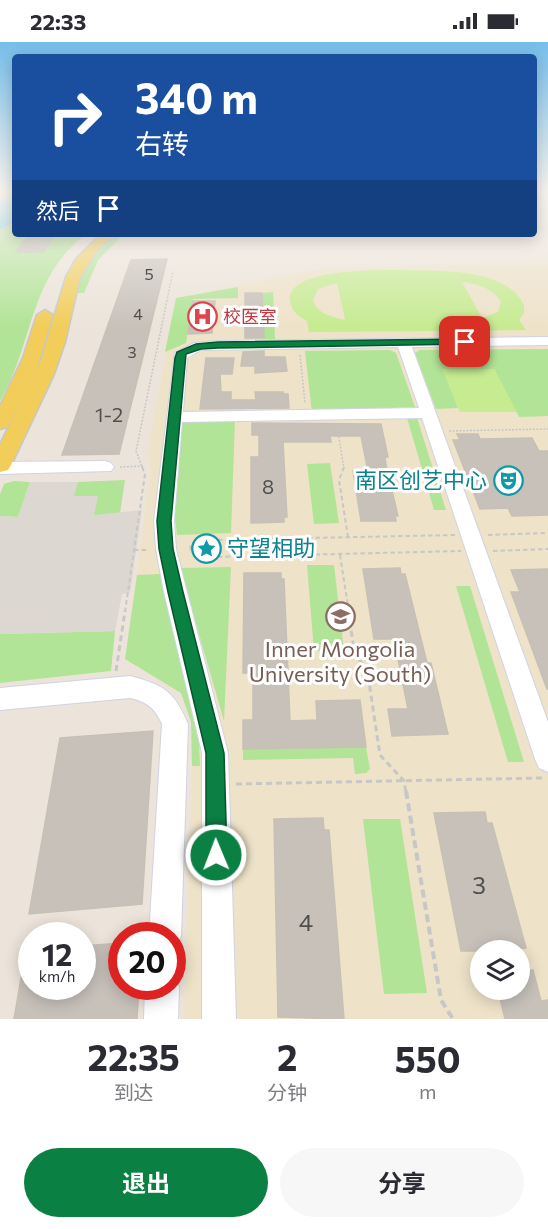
<!DOCTYPE html>
<html lang="zh">
<head>
<meta charset="utf-8">
<style>
	body { margin:0; font-family:Commissioner,"Noto Sans SC",sans-serif; background:#f7f7f7; color:#2b2b33; height:100vh; display:flex; flex-direction:column; font-size:22px; white-space:nowrap }
	* { box-sizing:border-box; margin:0 }
	p { font-size:20px; color:#7c7c81 }
	.icon { flex:none; width:33px; height:33px; fill:none; stroke:currentColor; stroke-width:2; stroke-linecap:round; stroke-linejoin:round }
	.map { position:relative; height:977px; overflow:hidden }
	.drawer { display:flex; flex-direction:column; background:#fff; flex:1 }
	.drawer>* { flex:none }
	.banner { position:absolute; left:12px; top:12px; width:525px; height:183px; border-radius:6px; box-shadow:0 3px 15px #0003; background:#1a4fa0; color:#fff; overflow:hidden }
	.controls { position:absolute; left:470px; top:898px; display:grid; gap:12px }
	.controls a { display:grid; place-items:center; width:60px; height:60px; border-radius:50%; background:#fff; box-shadow:0 3px 15px #0003; font-size:30px }
	.speed { position:absolute; left:18px; top:880px; display:flex; gap:12px; font-size:30px; font-weight:700; text-align:center }
	.speed>* { display:grid; place-content:center; width:78px; height:78px; border-radius:50%; background:#fff; box-shadow:0 3px 15px #0003; line-height:1 }
	.speed small { font-size:15px; font-weight:400 }
	.speed .limit { border:9px solid #d22; background:#fff; color:#111 }
	.pin { position:absolute; display:grid; place-items:center; width:51px; height:51px; color:#fff; margin:-26px; border-radius:12px; box-shadow:0 3px 9px #0006 }
	.me { position:absolute; width:66px; margin:-33px; rotate:359deg; stroke-linejoin:round; filter:drop-shadow(0 0 4px #0008) }
	.turn { display:flex; align-items:center; gap:21px; height:126px; padding:0 24px; font-size:27px }
	.turn .icon { width:78px; height:78px; stroke-width:2.5 }
	.turn b { display:block; font-size:42px; line-height:51px }
	.then { display:flex; align-items:center; height:57px; padding:0 24px; background:#0003; gap:12px; font-size:22px }
	.eta { display:flex; justify-content:space-evenly; align-items:center; height:102px; text-align:center }
	.eta b { font-size:36px; font-weight:700; line-height:42px }
	.button { display:flex; gap:12px; margin-top:auto; padding:12px 24px }
	.button a { flex:1; height:69px; border-radius:36px; background:#0b8043; color:#fff; font-size:24px; font-weight:700; line-height:69px; text-align:center }
	.button a+a { background:#f7f7f7; color:#2b2b33 }
	.status { display:flex; justify-content:space-between; align-items:center; height:42px; padding:0 30px; background:#fff; direction:ltr }
	.status svg { height:16px; fill:currentColor }
	.map>svg:first-child { display:block }
	.education { fill:#eee2c9; fill-rule:evenodd }
	.green { fill:#b1e496 }
	.pitch { fill:#c6eb91; fill-rule:evenodd }
	.plaza { fill:#dcd7d1 }
	.water { fill:#6bcef0 }
	.building { fill:#c7c1ba; stroke:#c7c0b4; stroke-width:1.5 }
	.lines { fill:none; stroke-linecap:round; stroke-linejoin:round }
	.minor-casing { stroke:#d0d3e2; stroke-width:2 }
	.major-casing { stroke:#c7c7c7; stroke-width:3 }
	.path-far3 { stroke:#c7c7c7; stroke-width:1.5; stroke-dasharray:2 1.5; stroke-linecap:butt }
	.path-far2 { stroke:#c7c7c7; stroke-width:2; stroke-dasharray:4.5 3; stroke-linecap:butt }
	.path-far1 { stroke:#c7c7c7; stroke-width:3; stroke-dasharray:6 4; stroke-linecap:butt }
	.path { stroke:#c7c7c7; stroke-width:4; stroke-dasharray:8 4.5; stroke-linecap:butt }
	.minor { fill:#fff; fill-rule:evenodd }
	.major { fill:#f2cd59; fill-rule:evenodd }
	.route { fill:#0b8043; stroke:#07532c; stroke-width:1.5 }
	.labels { text-anchor:middle; stroke-width:6; stroke-linejoin:round; paint-order:stroke }
	.far-number-label { font-size:16px; fill:#504f4d }
	.far-health-label { font-size:18px; fill:#be3a42; stroke:#fff; text-anchor:start }
	.number-label { font-size:20px; fill:#504f4d }
	.culture-label { font-size:22px; fill:#0d838f; stroke:#fff; text-anchor:end }
	.education-label { font-size:22px; fill:#785e54; stroke:#fff }
	.near-number-label { font-size:24px; fill:#504f4d }
</style>
</head>
<body>
<div class="status"><b>22:33</b><svg viewBox="0 0 49 12"><path d="M0 12V9h3v3zM5 12V6h3v6zM10 12V3h3v9zM15 12V0h3v12zM26 1h20v11H26zM47 4h2v5h-2z"/></svg></div>
<div class="map">
<svg width="548" height="977" viewBox="0 0 548 977">
	<rect width="100%" height="100%" fill="#ece4da"/>
	<path class="education" d="M548,220V977H184L192,724L191,680L181,651L125,617L151,428L148,409L176,256L324,226ZM480,909H519V948H480Z"/>
	<path class="green" d="M0,160H15V192H86C28,236 34,301 0,359Z
		M114,192H124L98,218L84,251H74C80,227 95,207 114,192Z
		M238,245V256L193,257L186,301L165,310L176,256Z
		M273,250L275,297H264L262,251Z
		M548,307V374L519,375L494,327H443L458,366L436,367L415,311L420,308Z
		M390,308L396,311L415,365H398L399,369L312,371L305,309Z
		M407,376H417L446,468H434Z
		M235,377L231,491L177,493L173,460L182,380Z
		M330,421L339,481L314,482L307,422Z
		M125,438L120,471L93,474L73,454L78,440Z
		M14,439L30,440L18,475L0,474V452L4,442Z
		M307,523H334L344,609H314Z
		M231,525L224,679L180,526Z
		M161,532L198,679L200,724H192L191,680L181,651L125,617L137,533Z
		M456,544H470L524,720H508Z
		M115,589L111,629L0,641V592Z
		M366,705L370,727L366,731L355,732L353,716L243,718V707Z
		M363,777H400L427,951L384,952Z"/>
	<path class="pitch" d="M439,229C466,230 511,234 524,263V271L519,278L526,288L309,290L307,279C299,275 291,269 290,259C285,220 415,229 439,229ZM465,240C479,243 494,247 501,260L498,270L482,276L462,240ZM337,241L345,277V278C332,275 317,272 313,258L318,247Z
		M442,327H494L517,370H460Z"/>
	<path class="plaza" d="M30,440H78L74,454H98L94,473L142,468L130,551L122,552L115,589L0,592V474L18,475Z"/>
	<path class="water" d="M0,149H15V180L0,187Z"/>
	<path class="building" d="M30,192H56L43,210H16Z
		M167,217L119,412L62,413L131,218Z
		M245,251H262L264,296H245Z
		M193,259H215L212,291L188,292Z
		M264,309V315H285L287,329L255,331V324H241L243,310Z
		M206,316H234L232,332H220L221,350H231V358H256L255,350H283V352H288L289,366L200,367Z
		M252,381L381,382L388,415H385L386,423L398,474H395L396,479H361L353,429H368L361,394H330L331,400H283L287,475H284V480L251,481V415H259V393H252Z
		M457,392H478L480,397L532,396L539,409H548V473L512,474L508,466L480,467L453,398H460Z
		M400,526L401,532H405L427,621H431L448,692L392,694L388,667H408L394,597H374L363,527Z
		M548,527V647H547L511,550H520L511,528Z
		M244,531H281V537H284L290,679L317,678L316,659L360,658L366,705L243,707V678H253V631H243Z
		M153,689L142,862L29,872L60,696Z
		M485,770L487,781H492L526,906L509,907L510,909H461L434,771Z
		M323,776L324,788H329L344,977L278,975L274,777Z
		M122,901V945H139L137,977H14L26,907L32,908V945H82V904Z
		M533,928L541,959L548,958V977H505L498,948H519V929Z"/>
	<g class="lines">
		<defs>
			<path id="minor" d="M548,295V303L412,305L548,680V730L539,726L535,717L422,376L182,380L174,479L176,507L228,711L236,977H202V711L164,550L156,507L154,479L175,311L194,301L218,299ZM398,305L419,366L183,370L187,316L201,308Z
				M105,419L111,421L114,425L111,429L0,432V420Z
				M130,634C164,643 174,649 188,682L181,894L176,905L172,907V894H149L162,682C155,666 147,660 130,656L0,668V646Z
				M172,932L179,945L178,977H144L145,945H172Z"/>
			<path id="major" d="M534,149L538,150L540,155L534,158Z
				M0,150H15V156H0Z
				M101,192H115L97,208L80,235L65,300L54,332L11,423L8,428L0,430V403L41,318L66,235L76,217Z
				M45,268L53,273L36,329L10,381L7,385L0,387V364L23,316L37,273Z"/>
		</defs>
		<use href="#minor" class="minor-casing"/>
		<use href="#major" class="major-casing"/>
		<path class="path-far3" d="M0,188L15,182
			M0,195L10,196
			M0,206L10,196
			M300,313L305,361
			M337,384L344,427
			M449,389L548,387
			M120,425L143,424
			M143,427L136,409L173,229"/>
		<path class="path-far2" d="M344,425L339,438L348,495
			M455,493L212,498L188,506L211,515L461,509
			M488,493L548,491
			M134,508H149
			M493,509L548,507
			M340,513L349,570
			M125,570L145,432L142,425"/>
		<path class="path-far1" d="M348,569L355,613L367,627L380,713L404,739L406,751
			M116,629L125,569
			M236,742L542,736"/>
		<path class="path" d="M406,749L441,958L453,977"/>
		<use href="#minor" class="minor"/>
		<use href="#major" class="major"/>
	</g>
	<linearGradient id="sky" x2="0" y2="1"><stop stop-color="#76beeb"/><stop offset="0.52" stop-color="#f6f3ee"/><stop offset="1" stop-color="#f6f3ee" stop-opacity="0"/></linearGradient>
	<rect width="548" height="286" fill="url(#sky)"/>
	<path class="route" d="M465,297L470,300L469,302L218,306L201,307L186,312L171,479L173,507L183,550L224,711L227,813L224,820L216,823L209,820L206,813V711L168,550L159,507L157,479L175,316L177,310L196,302L218,300Z"/>
	<defs>
		<symbol id="hospital-ring" viewBox="-11 -11 22 22"><circle r="9.5" fill="#fff" stroke="#e0444e" stroke-width="1.5"/><path d="M-5-5h3v3.5h4V-5h3V5h-3V1.5h-4V5h-3Z" fill="#e0444e"/></symbol>
		<symbol id="theatre-ring" viewBox="-11 -11 22 22"><circle r="9.5" fill="#fff" stroke="#0f9aa8" stroke-width="1.5"/><path d="M-5-5.5Q0-4 5-5.5V0Q5 5 0 6Q-5 5-5 0ZM-3.3-2.5H-1v1.5H-3.3ZM1-2.5H3.3v1.5H1ZM-2.8 1Q0 5.5 2.8 1Z" fill="#0f9aa8"/></symbol>
		<symbol id="sight-ring" viewBox="-11 -11 22 22"><circle r="9.5" fill="#fff" stroke="#0f9aa8" stroke-width="1.5"/><path d="M0-6L1.8-2.2L6-1.7L2.9 1.2L3.7 5.4L0 3.3L-3.7 5.4L-2.9 1.2L-6-1.7L-1.8-2.2Z" fill="#0f9aa8"/></symbol>
		<symbol id="university-ring" viewBox="-11 -11 22 22"><circle r="9.5" fill="#fff" stroke="#8d6e63" stroke-width="1.5"/><path d="M0-5L7-2L0 1L-7-2ZM-4 1L0 2.5L4 1V4Q0 6-4 4Z" fill="#8d6e63"/></symbol>
	</defs>
	<g fill-rule="evenodd">
		<use href="#hospital-ring" x="186" y="258" width="33" height="33"/>
		<use href="#theatre-ring" x="492" y="422" width="33" height="33"/>
		<use href="#sight-ring" x="190" y="490" width="33" height="33"/>
		<use href="#university-ring" x="324" y="558" width="33" height="33"/>
	</g>
	<g class="labels">
		<g class="far-number-label">
			<text x="149" y="238">5</text>
			<text x="138" y="278">4</text>
			<text x="132" y="316">3</text>
		</g>
		<g class="far-health-label">
			<text x="223" y="281">校医室</text>
		</g>
		<g class="number-label">
			<text x="109" y="380">1-2</text>
			<text x="268" y="452">8</text>
		</g>
		<g class="culture-label">
			<text x="487" y="446">南区创艺中心</text>
			<text x="227" y="514" text-anchor="start">守望相助</text>
		</g>
		<g class="education-label">
			<text x="340" y="615">Inner Mongolia<tspan x="340" dy="25">University (South)</tspan></text>
		</g>
		<g class="near-number-label">
			<text x="479" y="852">3</text>
			<text x="306" y="889">4</text>
		</g>
	</g>
</svg>
<div class="controls">
<a><svg class="icon" aria-label="layers" viewBox="0 0 24 24"><path d="M12 4l9 5-9 5-9-5zM3 14l9 5 9-5"/></svg></a>
</div>
<div class="speed"><div>12<small>km/h</small></div><div class="limit">20</div></div>
<div class="pin" style="left:465px;top:300px;background:#d93025"><svg class="icon" aria-label="arrive" viewBox="0 0 24 24"><path d="M6 21V4h12l-3 4 3 4H6"/></svg></div>
<svg class="me" style="left:216px;top:813px" viewBox="-20 -20 40 40"><circle r="17" fill="#0b8043" stroke="#fff" stroke-width="3"/><path d="M0-11L8 9 0 5-8 9z" fill="#fff"/></svg>
<div class="banner">
<div class="turn"><svg class="icon" aria-label="right" viewBox="0 0 24 24"><path d="M7 20v-9h11M14 6l5 5-5 5"/></svg><div><b>340 m</b>右转</div></div>
<div class="then">然后<svg class="icon" aria-label="arrive" viewBox="0 0 24 24"><path d="M6 21V4h12l-3 4 3 4H6"/></svg></div>
</div>
</div>
<section class="drawer">
<div class="eta">
<div><b>22:35</b><p>到达</p></div>
<div><b>2</b><p>分钟</p></div>
<div><b>550</b><p>m</p></div>
</div>
<div class="button"><a>退出</a><a>分享</a></div>
</section>
</body>
</html>
